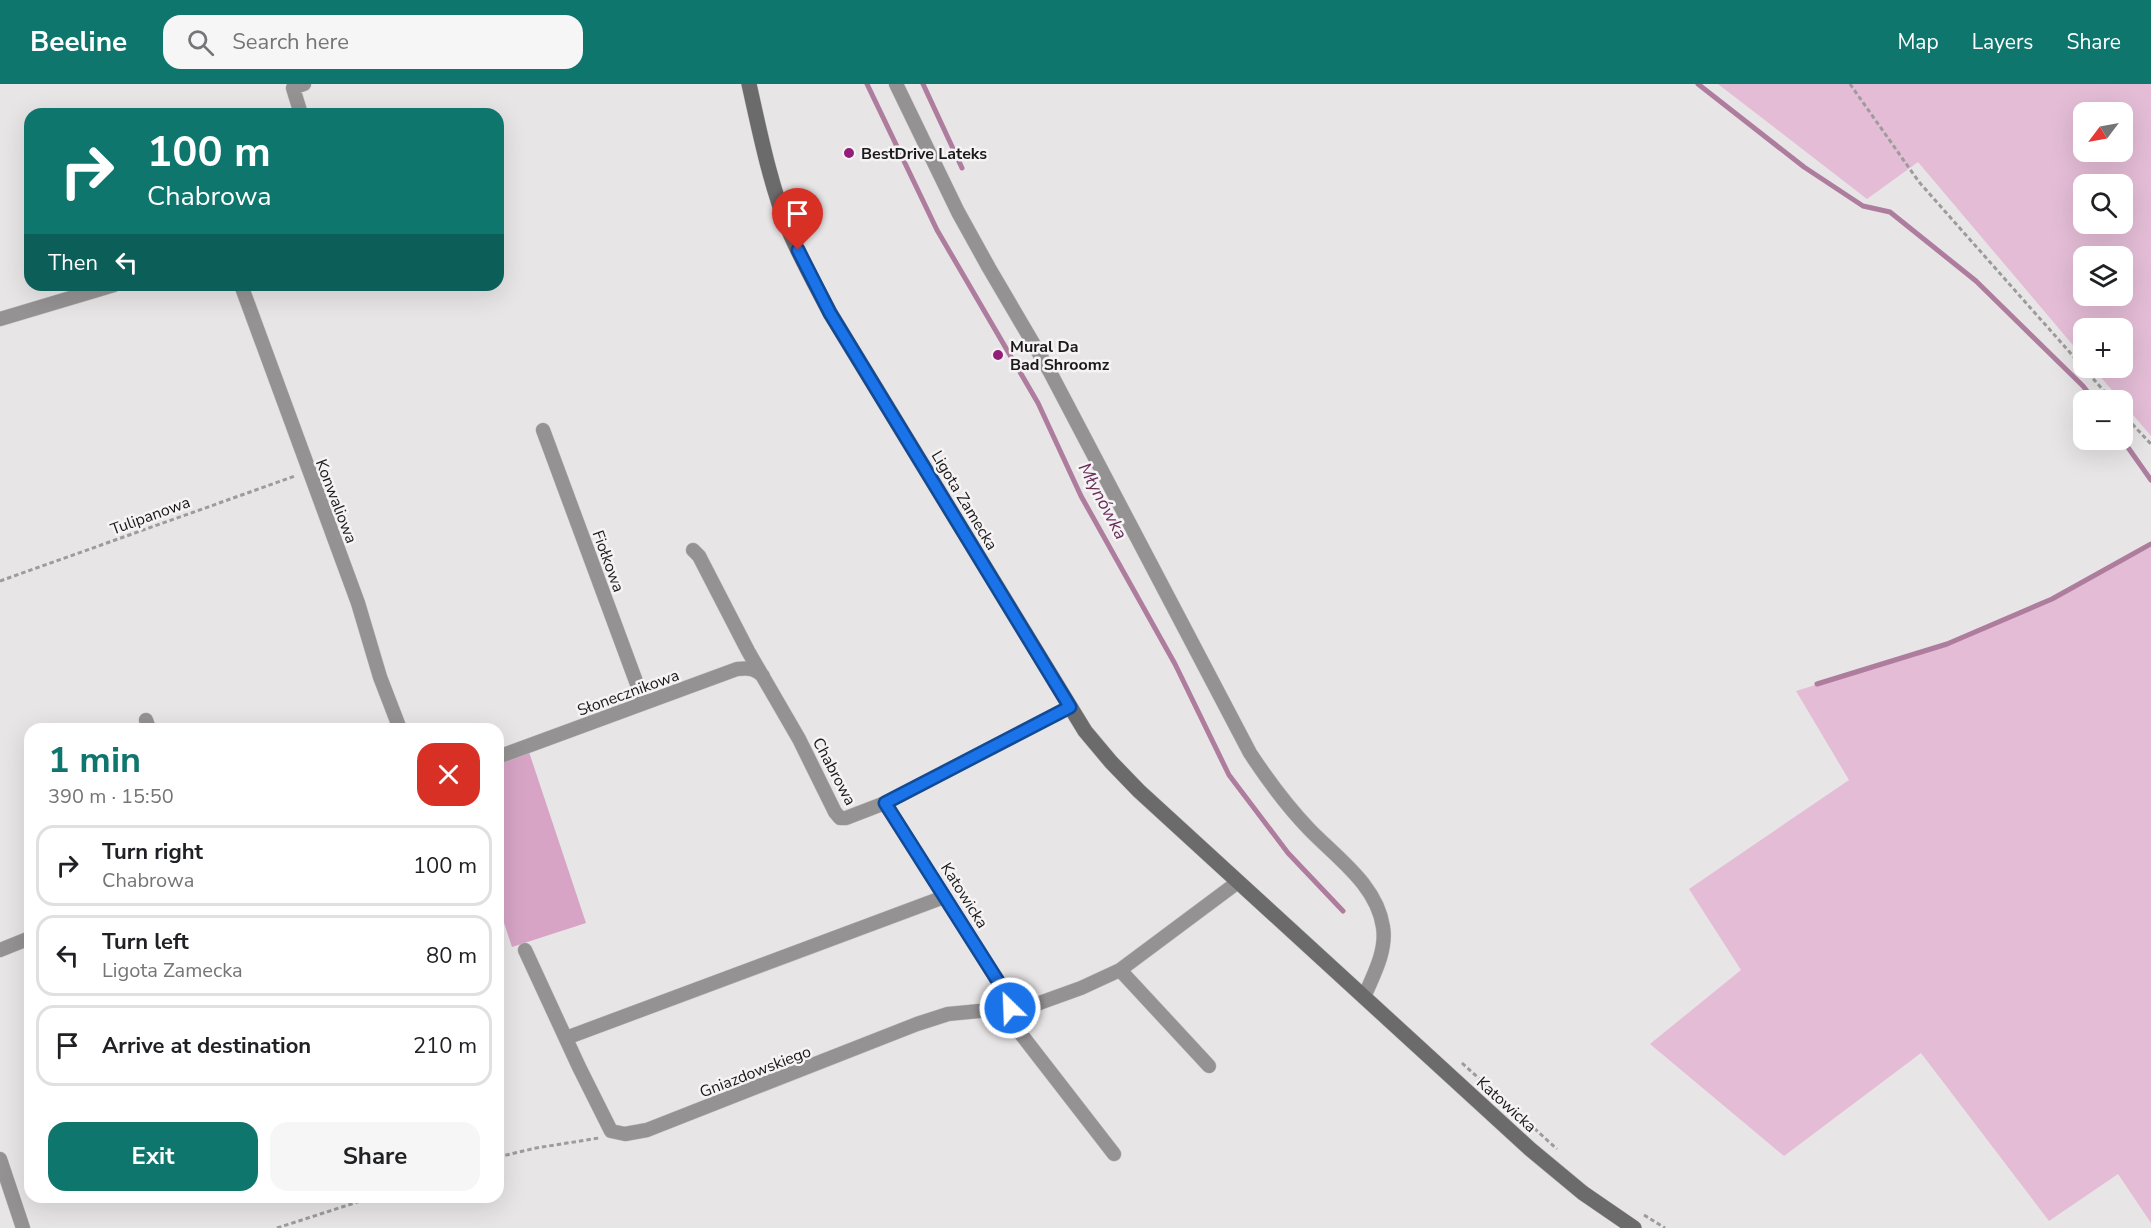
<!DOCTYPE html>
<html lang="en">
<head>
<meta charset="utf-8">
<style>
	body { margin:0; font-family:"Nunito Sans",sans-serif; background:#f6f6f6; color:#202124; height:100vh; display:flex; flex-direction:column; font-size:22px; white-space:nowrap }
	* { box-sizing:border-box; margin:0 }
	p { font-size:20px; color:#757577 }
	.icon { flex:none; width:33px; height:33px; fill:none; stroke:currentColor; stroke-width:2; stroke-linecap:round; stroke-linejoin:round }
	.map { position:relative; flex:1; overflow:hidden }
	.panel { position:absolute; left:24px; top:639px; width:480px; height:480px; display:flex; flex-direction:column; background:#fff; border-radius:18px; box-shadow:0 6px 24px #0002 }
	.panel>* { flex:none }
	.banner { position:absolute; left:24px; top:24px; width:480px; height:183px; border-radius:18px; box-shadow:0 6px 24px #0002; background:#0f766e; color:#fff; overflow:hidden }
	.needle { width:39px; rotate:238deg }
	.tools { position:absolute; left:2073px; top:18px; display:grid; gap:12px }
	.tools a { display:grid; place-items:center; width:60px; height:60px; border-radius:12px; background:#fff; box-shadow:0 6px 24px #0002; font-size:30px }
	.pin { position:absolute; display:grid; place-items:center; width:51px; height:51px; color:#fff; margin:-62px -26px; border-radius:50% 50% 50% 0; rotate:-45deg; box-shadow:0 0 6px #0007 }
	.pin .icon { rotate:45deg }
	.me { position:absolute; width:66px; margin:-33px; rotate:336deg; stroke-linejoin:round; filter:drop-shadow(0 0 4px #0008) }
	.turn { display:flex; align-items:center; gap:21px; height:126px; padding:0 24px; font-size:27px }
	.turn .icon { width:78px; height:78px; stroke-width:2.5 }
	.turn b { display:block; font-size:42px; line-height:51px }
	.then { display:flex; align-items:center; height:57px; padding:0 24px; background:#0003; gap:12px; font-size:22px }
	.round { display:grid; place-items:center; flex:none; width:63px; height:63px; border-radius:18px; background:#f6f6f6 }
	.head { display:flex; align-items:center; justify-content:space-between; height:102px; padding:0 24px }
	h1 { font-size:36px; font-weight:700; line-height:45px; color:#0f766e }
	.action { display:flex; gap:12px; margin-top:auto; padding:12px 24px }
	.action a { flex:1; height:69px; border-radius:18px; background:#0f766e; color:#fff; font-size:24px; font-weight:700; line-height:69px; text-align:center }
	.action a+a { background:#f6f6f6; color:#202124 }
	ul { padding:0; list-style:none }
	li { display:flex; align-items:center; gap:18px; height:81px; margin:0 12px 9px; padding:0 12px; border:3px solid #e0e0e0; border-radius:18px }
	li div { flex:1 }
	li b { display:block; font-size:22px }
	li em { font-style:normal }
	header { display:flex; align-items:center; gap:36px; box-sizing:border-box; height:84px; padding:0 30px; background:#0f766e; color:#fff }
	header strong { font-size:28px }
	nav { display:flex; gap:33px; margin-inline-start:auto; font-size:21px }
	.search { width:420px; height:54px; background:#f6f6f6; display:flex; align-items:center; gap:15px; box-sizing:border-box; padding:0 21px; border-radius:18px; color:#757577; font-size:22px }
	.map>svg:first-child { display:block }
	.green { fill:#e4bcd6; fill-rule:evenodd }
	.forest { fill:#d7a4c6 }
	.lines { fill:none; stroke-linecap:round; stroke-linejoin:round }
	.stream { stroke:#ae7d9e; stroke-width:5 }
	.street-casing { stroke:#c3c0c2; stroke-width:15 }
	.secondary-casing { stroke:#c3c0c2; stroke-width:16 }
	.path { stroke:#9d9b9c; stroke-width:3; stroke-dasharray:4.5 3; stroke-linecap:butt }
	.street { stroke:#949293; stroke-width:14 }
	.secondary { stroke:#6c6b6c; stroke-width:15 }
	.route-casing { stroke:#114b97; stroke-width:15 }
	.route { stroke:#1a73e8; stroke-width:10 }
	.poi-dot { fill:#951d7a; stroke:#f6f3f5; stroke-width:2 }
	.labels { text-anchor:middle; stroke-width:5; stroke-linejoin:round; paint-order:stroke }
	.poi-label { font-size:16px; font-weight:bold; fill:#1b1a1b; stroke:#f6f3f5; text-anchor:start }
	.street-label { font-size:16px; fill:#1b1a1b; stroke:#f6f3f5 }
	.water-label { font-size:18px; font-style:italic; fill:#6a2e59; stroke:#f6f3f5 }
</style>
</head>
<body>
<header>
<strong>Beeline</strong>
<div class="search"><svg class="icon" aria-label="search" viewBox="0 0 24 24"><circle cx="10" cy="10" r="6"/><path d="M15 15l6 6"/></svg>Search here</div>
<nav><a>Map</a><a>Layers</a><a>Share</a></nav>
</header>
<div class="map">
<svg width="2151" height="1144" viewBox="0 0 2151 1144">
	<rect width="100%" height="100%" fill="#e8e5e7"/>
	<path class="green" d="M1718,0H2151V352L2093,284H2122V244H2084L2083,273L1918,78L1867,115ZM2084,28H2122V68H2084ZM2084,100H2122V140H2084ZM2084,172H2122V212H2084Z
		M2151,463V1139L2118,1090L2049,1137L1921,969L1784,1072L1650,960L1741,886L1689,805L1849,696L1796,607L1947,560L2052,515Z"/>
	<path class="forest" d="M528,665L586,839L512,863L498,821V676Z"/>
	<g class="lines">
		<path class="stream" d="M867,0L937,146L1038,319L1081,412L1175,580L1229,691L1288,769L1343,827
			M923,0L962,84
			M1698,0L1804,83L1863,122L1890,128L1976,197L2083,302L2094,316
			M2122,355L2151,396
			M1817,600L1947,560L2052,515L2151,460"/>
		<defs>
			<path id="street" d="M896,0L958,128L989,184L1050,288L1250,669C1267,695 1287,722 1309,745C1337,774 1377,801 1383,843C1387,867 1373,892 1364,913
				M301,30L293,4L304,0
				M241,201L358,519L380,593L400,645
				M0,235L114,201
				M543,346L644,619
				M693,466L699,472L748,567L799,655L835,728L840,734H846L885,719L1070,623
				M146,636L149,645
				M498,673L737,585C749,584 755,584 763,592
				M885,719L1008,913L1014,941L1114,1070
				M0,866L30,854
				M525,866L579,983L611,1047L625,1050L647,1046L917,940L948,930L1031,922L1081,904L1120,886L1238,798
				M1120,886L1209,982
				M566,954L944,813
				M0,1075L23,1144"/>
			<path id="secondary" d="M749,0C760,49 770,100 789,147C801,175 816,202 830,229L1085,647L1111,678L1139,707L1530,1065L1583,1109L1634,1144"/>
		</defs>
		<use href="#street" class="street-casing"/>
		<use href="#secondary" class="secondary-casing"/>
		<path class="path" d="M1850,0L1919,98L2112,316
			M2122,329L2151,360
			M0,497L295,392
			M1462,979L1557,1065
			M498,1073L536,1064L599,1054
			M1644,1131L1665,1144
			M277,1144L373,1113"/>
		<use href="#street" class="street"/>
		<use href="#secondary" class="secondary"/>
	</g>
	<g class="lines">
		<defs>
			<path id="route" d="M798,166L830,229L1070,623L885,719L1008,913L1010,924"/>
		</defs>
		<use href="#route" class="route-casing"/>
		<use href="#route" class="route"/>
	</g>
	<g class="poi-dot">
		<circle cx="849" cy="69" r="6"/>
		<circle cx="998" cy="271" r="6"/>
	</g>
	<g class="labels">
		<g class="poi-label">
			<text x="861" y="75">BestDrive Lateks</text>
			<text x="1010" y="268">Mural Da<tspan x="1010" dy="18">Bad Shroomz</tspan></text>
		</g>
		<g class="street-label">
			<text transform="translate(965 416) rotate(59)" y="6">Ligota Zamecka</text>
			<text transform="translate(337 417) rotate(69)" y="6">Konwaliowa</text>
			<text transform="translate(150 431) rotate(-20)" y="6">Tulipanowa</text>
			<text transform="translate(609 477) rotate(70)" y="6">Fiołkowa</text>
			<text transform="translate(628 608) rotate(-20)" y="6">Słonecznikowa</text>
			<text transform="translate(835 687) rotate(62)" y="6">Chabrowa</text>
			<text transform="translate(965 811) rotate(58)" y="6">Katowicka</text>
			<text transform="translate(755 987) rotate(-21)" y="6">Gniazdowskiego</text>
			<text transform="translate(1507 1020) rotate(42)" y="6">Katowicka</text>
		</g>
		<g class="water-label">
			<text transform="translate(1103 417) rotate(62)" y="6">Młynówka</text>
		</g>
	</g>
</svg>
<div class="tools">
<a><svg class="needle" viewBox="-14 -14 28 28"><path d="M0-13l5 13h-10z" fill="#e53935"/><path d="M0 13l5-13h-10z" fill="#757577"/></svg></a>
<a><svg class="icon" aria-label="search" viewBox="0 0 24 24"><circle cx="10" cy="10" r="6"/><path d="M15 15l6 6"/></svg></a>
<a><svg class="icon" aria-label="layers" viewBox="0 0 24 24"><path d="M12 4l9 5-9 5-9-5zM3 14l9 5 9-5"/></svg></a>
<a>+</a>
<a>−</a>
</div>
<div class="pin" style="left:798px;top:166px;background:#d93025"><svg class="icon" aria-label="arrive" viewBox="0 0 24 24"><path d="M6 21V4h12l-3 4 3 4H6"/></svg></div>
<svg class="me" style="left:1010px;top:924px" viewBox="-20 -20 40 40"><circle r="17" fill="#1a73e8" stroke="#fff" stroke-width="3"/><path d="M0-11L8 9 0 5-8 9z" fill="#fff"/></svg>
<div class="banner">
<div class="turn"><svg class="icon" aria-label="right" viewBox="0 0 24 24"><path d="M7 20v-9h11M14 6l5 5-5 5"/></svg><div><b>100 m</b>Chabrowa</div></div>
<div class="then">Then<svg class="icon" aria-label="left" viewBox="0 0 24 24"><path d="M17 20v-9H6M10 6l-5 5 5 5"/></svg></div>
</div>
<section class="panel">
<div class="head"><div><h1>1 min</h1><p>390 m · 15:50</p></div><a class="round" style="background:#d93025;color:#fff"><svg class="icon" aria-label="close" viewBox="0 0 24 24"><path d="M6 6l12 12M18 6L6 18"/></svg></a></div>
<ul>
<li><svg class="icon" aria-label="right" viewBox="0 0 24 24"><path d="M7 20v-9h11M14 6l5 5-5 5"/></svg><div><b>Turn right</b><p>Chabrowa</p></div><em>100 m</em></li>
<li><svg class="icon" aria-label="left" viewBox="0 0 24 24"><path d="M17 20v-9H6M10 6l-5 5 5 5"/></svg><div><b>Turn left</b><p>Ligota Zamecka</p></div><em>80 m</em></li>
<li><svg class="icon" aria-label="arrive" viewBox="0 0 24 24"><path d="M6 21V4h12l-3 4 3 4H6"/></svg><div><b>Arrive at destination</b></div><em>210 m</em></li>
</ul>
<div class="action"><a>Exit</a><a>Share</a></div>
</section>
</div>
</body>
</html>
